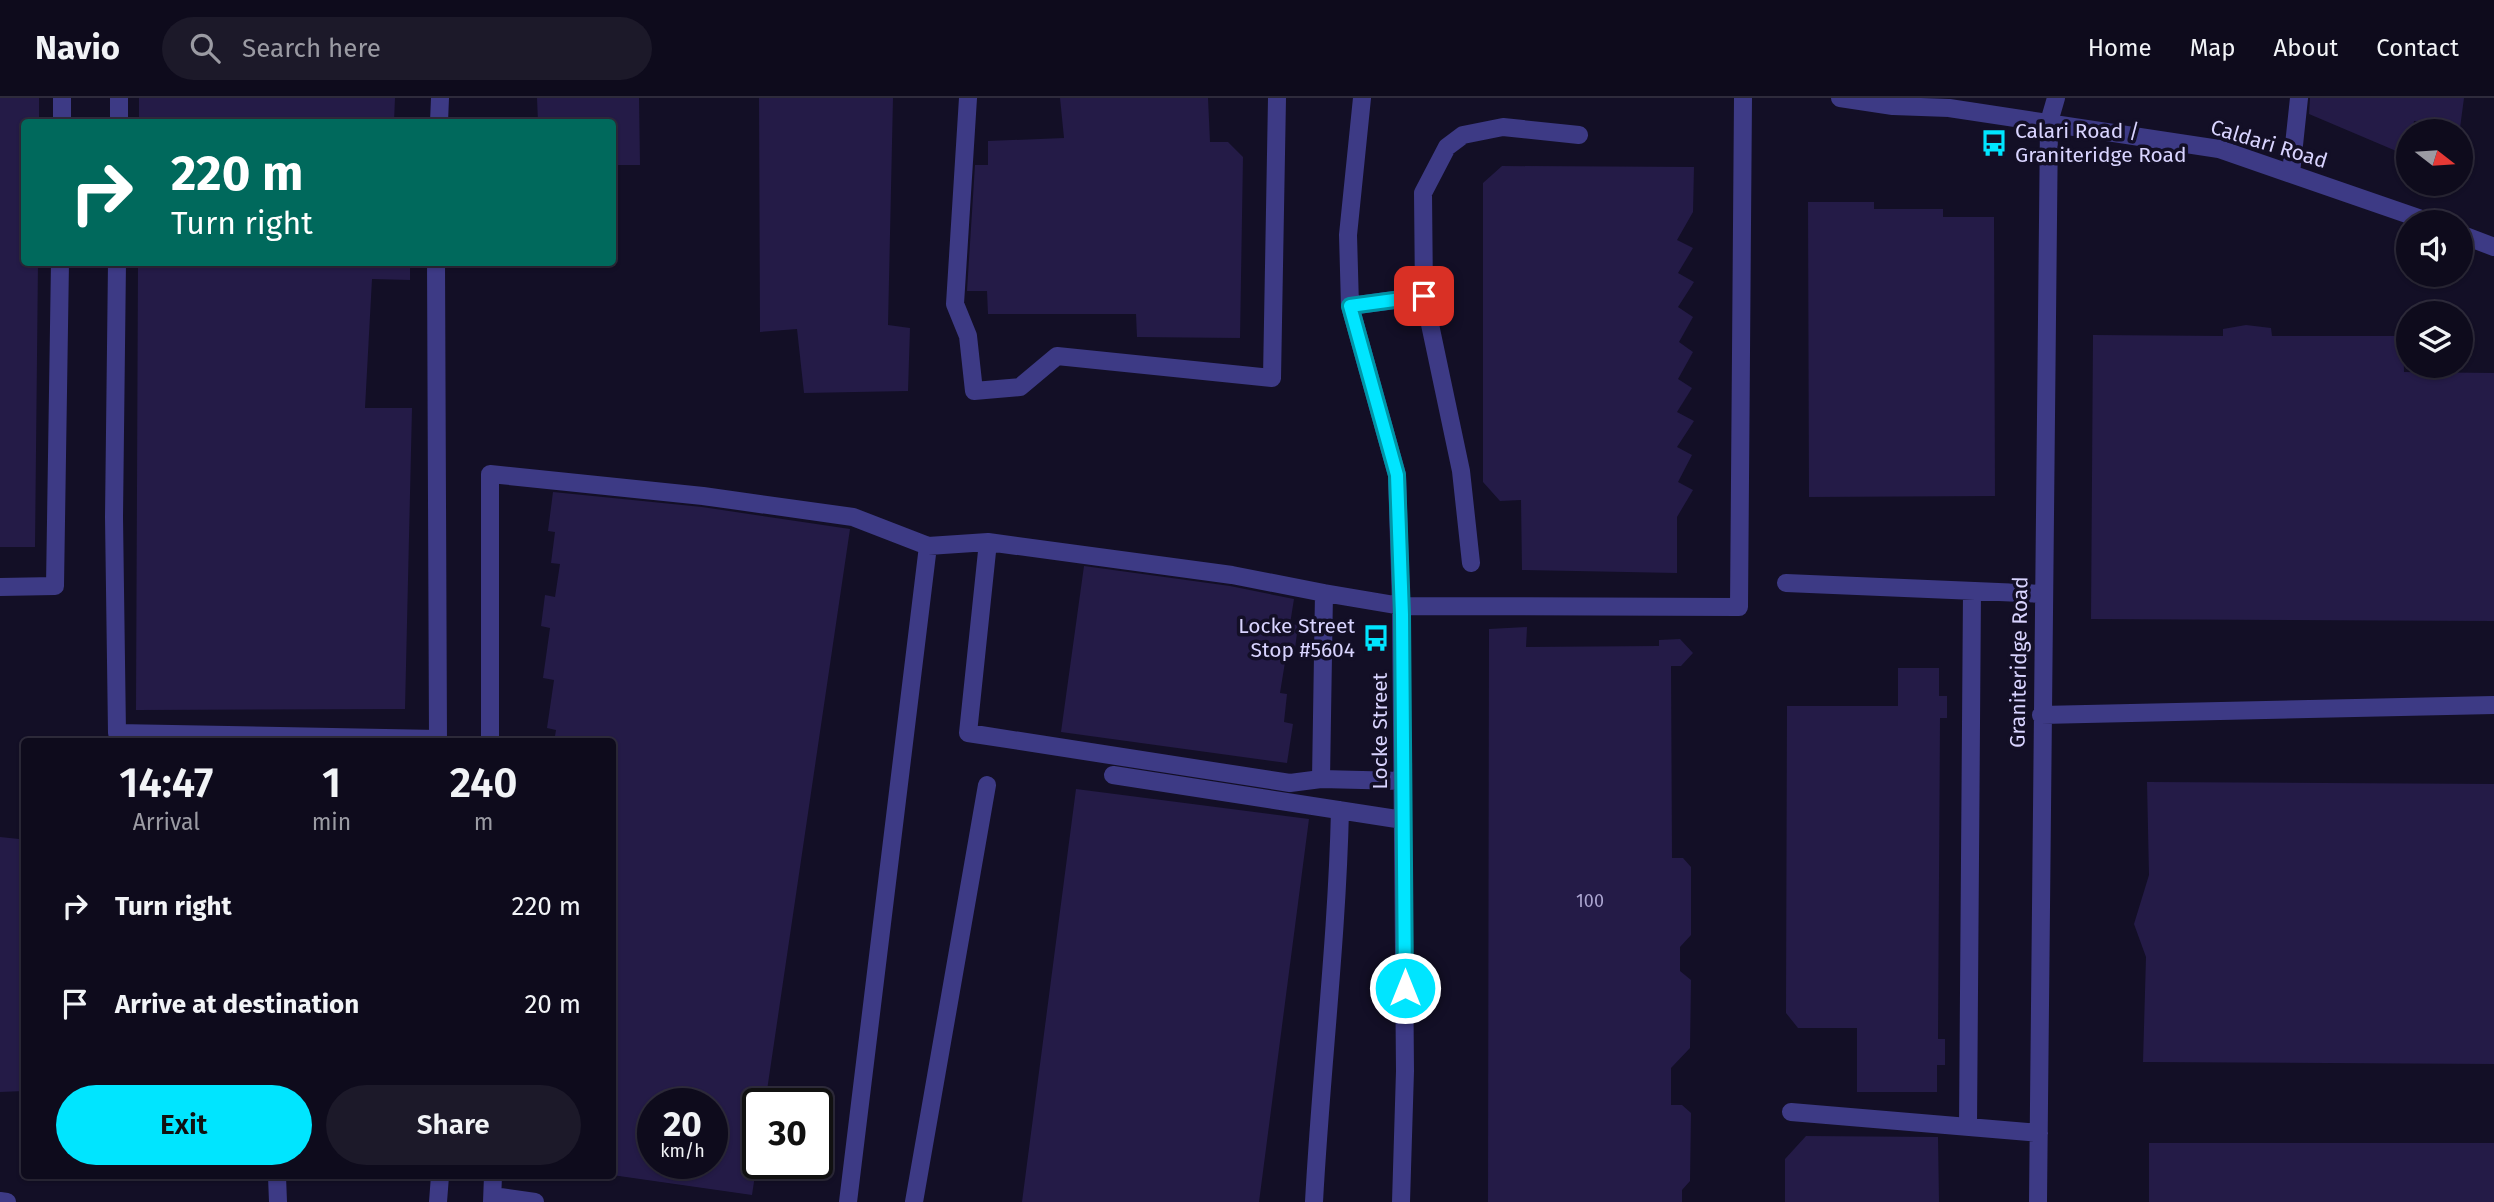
<!DOCTYPE html>
<html lang="en">
<head>
<meta charset="utf-8">
<style>
	body { margin:0; font-family:"Fira Sans",sans-serif; background:#1c1929; color:#f1f3f6; height:100vh; display:flex; flex-direction:column; font-size:26px; white-space:nowrap }
	* { box-sizing:border-box; margin:0 }
	p { font-size:23px; color:#9b9ba3 }
	.icon { flex:none; width:38px; height:38px; fill:none; stroke:currentColor; stroke-width:2; stroke-linecap:round; stroke-linejoin:round }
	.map { position:relative; flex:1; overflow:hidden }
	.sheet { position:absolute; left:21px; top:640px; width:595px; height:441px; display:flex; flex-direction:column; background:#0e0b1c; border-radius:7px; box-shadow:0 2px 5px #0004,0 0 0 2px #2e2b3b }
	.sheet>* { flex:none }
	.hud { position:absolute; left:21px; top:21px; width:595px; height:147px; border-radius:7px; box-shadow:0 2px 5px #0004,0 0 0 2px #2e2b3b; background:#00695c; color:#fff; overflow:hidden }
	.needle { width:46px; rotate:107deg }
	.tools { position:absolute; left:2396px; top:21px; display:grid; gap:14px }
	.tools a { display:grid; place-items:center; width:77px; height:77px; border-radius:50%; background:#0e0b1c; box-shadow:0 2px 5px #0004,0 0 0 2px #2e2b3b; font-size:35px }
	.speed { position:absolute; left:637px; top:990px; display:flex; gap:14px; font-size:35px; font-weight:700; text-align:center }
	.speed>* { display:grid; place-content:center; width:91px; height:91px; border-radius:50%; background:#0e0b1c; box-shadow:0 2px 5px #0004,0 0 0 2px #2e2b3b; line-height:1 }
	.speed small { font-size:18px; font-weight:400 }
	.speed .limit { border:4px solid #111; border-radius:10px; background:#fff; color:#111 }
	.pin { position:absolute; display:grid; place-items:center; width:60px; height:60px; color:#fff; margin:-30px; border-radius:14px; box-shadow:0 4px 10px #0006 }
	.me { position:absolute; width:77px; margin:-38px; rotate:0deg; stroke-linejoin:round; filter:drop-shadow(0 0 5px #0008) }
	.turn { display:flex; align-items:center; gap:24px; height:147px; padding:0 35px; font-size:32px }
	.turn .icon { width:91px; height:91px; stroke-width:2.5 }
	.turn b { display:block; font-size:49px; line-height:60px }
	.eta { display:flex; justify-content:space-evenly; align-items:center; height:119px; text-align:center }
	.eta b { font-size:42px; font-weight:600; line-height:49px }
	.action { display:flex; gap:14px; margin-top:auto; padding:14px 35px }
	.action a { flex:1; height:80px; border-radius:42px; background:#00e5ff; color:#111; font-size:28px; font-weight:600; line-height:80px; text-align:center }
	.action a+a { background:#1c1929; color:#f1f3f6 }
	ul { padding:0; list-style:none }
	li { display:flex; align-items:center; gap:21px; height:98px; padding:0 35px }
	li div { flex:1 }
	li b { display:block; font-size:26px }
	li em { font-style:normal }
	header { display:flex; align-items:center; gap:42px; box-sizing:border-box; height:98px; padding:0 35px; background:#0e0b1c; border-bottom:2px solid #2e2b3b }
	header strong { font-size:33px }
	nav { display:flex; gap:38px; margin-inline-start:auto; font-size:24px }
	.search { width:490px; height:63px; background:#1c1929; display:flex; align-items:center; gap:18px; box-sizing:border-box; padding:0 24px; border-radius:38px; color:#9b9ba3; font-size:26px }
	.map>svg:first-child { display:block }
	.building { fill:#241b47; fill-rule:evenodd }
	.lines { fill:none; stroke-linecap:round; stroke-linejoin:round }
	.minor { stroke:#3d3a85; stroke-width:18 }
	.route-casing { stroke:#0095a6; stroke-width:18 }
	.route { stroke:#00e5ff; stroke-width:12 }
	.labels { text-anchor:middle; stroke-width:7; stroke-linejoin:round; paint-order:stroke }
	.number-label { font-size:18px; fill:#aca6d1 }
	.poi-label { font-size:21px; fill:#d9d4ff; stroke:#130f26; text-anchor:start }
	.street-label { font-size:21px; fill:#d9d4ff; stroke:#130f26 }
</style>
</head>
<body>
<header>
<strong>Navio</strong>
<div class="search"><svg class="icon" aria-label="search" viewBox="0 0 24 24"><circle cx="10" cy="10" r="6"/><path d="M15 15l6 6"/></svg>Search here</div>
<nav><a>Home</a><a>Map</a><a>About</a><a>Contact</a></nav>
</header>
<div class="map">
<svg width="2494" height="1104" viewBox="0 0 2494 1104">
	<rect width="100%" height="100%" fill="#130f26"/>
	<path class="building" d="M0,0H39V24H24V164H38L35,449H0Z
		M139,0H395L394,24H139Z
		M537,0H639L640,67H612V24H538Z
		M759,0H893L888,227L910,230L908,293L804,295L797,231L760,234Z
		M1060,0H1208L1210,44H1228L1243,59L1240,240L1137,239L1136,216H988L987,193H967L975,67H988V43L1064,40Z
		M2310,0H2464L2460,30L2414,23L2413,33H2408V58L2309,16Z
		M1502,68L1694,69L1693,114L1677,142L1693,150L1678,175L1694,184L1678,209L1693,219L1679,244L1693,254L1678,281L1692,290L1677,314L1694,323L1677,349L1692,357L1678,384L1693,392L1677,419V475L1522,472L1521,402L1500,403L1483,384V85Z
		M1808,104H1874V111H1943V119H1994L1995,398L1809,399Z
		M138,164H410V182L372,181L365,310H412L405,611L136,612Z
		M2246,227L2271,230L2272,238H2403L2404,274L2494,275V523L2091,521L2093,237L2223,238V231Z
		M553,394L702,409L850,431L765,1006H758V1057L752,1097L612,1077V644H554L556,632L547,630L554,582L543,580L550,530L541,528L545,497L555,499L560,466L551,465L555,434L548,433ZM653,1006H712V1066H653Z
		M1084,468L1230,488L1294,501L1290,526L1298,527L1294,559L1286,558L1280,595L1287,596L1284,624L1293,626L1287,665L1061,634Z
		M1527,529L1526,549L1659,548V542L1680,541L1693,555L1681,568H1671L1672,760H1683L1691,769V837L1680,849V873L1691,882L1690,950L1671,970V1007H1682L1691,1015L1690,1083L1682,1092V1104H1488L1489,531Z
		M1898,570H1939V598H1947V620H1940L1938,941H1945V967H1937V994H1857V930H1798L1786,915L1787,608H1898Z
		M2147,684L2494,686V966L2143,964L2146,859L2134,826L2149,777Z
		M1076,691L1309,721L1259,1104H1022Z
		M0,739L19,741L24,790V993L0,994Z
		M1806,1038L1938,1039L1939,1104H1785V1061Z
		M2149,1045H2494V1104H2149Z"/>
	<g class="lines">
		<path class="minor" d="M968,0L955,206L968,238L974,293L1020,289L1057,258L1272,280L1277,0
			M1362,0L1348,137L1350,208L1397,377L1401,508L1405,973L1401,1104
			M1840,0L1893,8L1949,10L2219,51L2430,124
			M62,24V0
			M119,24V0
			M439,24L440,0
			M2291,75L2299,0
			M2460,136L2494,149
			M117,164L114,419L117,635L438,641L436,164
			M1424,198L1461,373L1471,465
			M1350,208L1424,198L1423,95L1447,49L1463,37L1503,29L1579,37
			M988,444L968,635L1290,685L1321,681
			M928,448L988,444L1232,477L1324,495
			M1786,485L2043,496
			M0,489L55,488L60,164
			M2041,617L2494,607
			M490,644V376L703,398L853,419L928,448L848,1104
			M1113,677L1403,722
			M1403,683L1321,681L1324,495L1401,508L1739,509L1743,0
			M1791,1014L2039,1035
			M1968,1029L1972,493
			M277,1078L278,1104
			M493,1098L535,1104
			M0,1103L7,1104
			M438,1104L440,1078
			M492,1104L493,1078
			M914,1104L987,687
			M1314,1104C1321,973 1337,843 1340,712
			M2038,1104L2049,24L2056,0"/>
	</g>
	<g class="lines">
		<defs>
			<path id="route" d="M1405,890L1402,517L1397,377L1350,208L1424,198"/>
		</defs>
		<use href="#route" class="route-casing"/>
		<use href="#route" class="route"/>
	</g>
	<defs>
		<symbol id="bus-bare" viewBox="-9 -9 18 18"><path d="M-5-6H5V4H4V6H2V4H-2V6H-4V4H-5ZM-3.5-4V0h7V-4ZM-3.5 1.2v1.5H-2V1.2ZM2 1.2v1.5H3.5V1.2Z" fill="#00e5ff" stroke="#130f26" stroke-width="2.5" paint-order="stroke"/></symbol>
	</defs>
	<g fill-rule="evenodd">
		<use href="#bus-bare" x="1975" y="26" width="38" height="38"/>
		<use href="#bus-bare" x="1357" y="521" width="38" height="38"/>
	</g>
	<g class="labels">
		<g class="number-label">
			<text x="1590" y="809">100</text>
		</g>
		<g class="poi-label">
			<text x="2015" y="40">Calari Road /<tspan x="2015" dy="24">Graniteridge Road</tspan></text>
			<text x="1355" y="535" text-anchor="end">Locke Street<tspan x="1355" dy="24">Stop #5604</tspan></text>
		</g>
		<g class="street-label">
			<text transform="translate(2269 46) rotate(17)" y="7">Caldari Road</text>
			<text transform="translate(2019 564) rotate(-89)" y="7">Graniteridge Road</text>
			<text transform="translate(1380 633) rotate(-90)" y="7">Locke Street</text>
		</g>
	</g>
</svg>
<div class="tools">
<a><svg class="needle" viewBox="-14 -14 28 28"><path d="M0-13l5 13h-10z" fill="#e53935"/><path d="M0 13l5-13h-10z" fill="#9b9ba3"/></svg></a>
<a><svg class="icon" aria-label="sound" viewBox="0 0 24 24"><path d="M4 9h4l5-4v14l-5-4H4zM17 9q2 3 0 6"/></svg></a>
<a><svg class="icon" aria-label="layers" viewBox="0 0 24 24"><path d="M12 4l9 5-9 5-9-5zM3 14l9 5 9-5"/></svg></a>
</div>
<div class="speed"><div>20<small>km/h</small></div><div class="limit">30</div></div>
<div class="pin" style="left:1424px;top:198px;background:#d93025"><svg class="icon" aria-label="arrive" viewBox="0 0 24 24"><path d="M6 21V4h12l-3 4 3 4H6"/></svg></div>
<svg class="me" style="left:1405px;top:890px" viewBox="-20 -20 40 40"><circle r="17" fill="#00e5ff" stroke="#fff" stroke-width="3"/><path d="M0-11L8 9 0 5-8 9z" fill="#fff"/></svg>
<div class="hud">
<div class="turn"><svg class="icon" aria-label="right" viewBox="0 0 24 24"><path d="M7 20v-9h11M14 6l5 5-5 5"/></svg><div><b>220 m</b>Turn right</div></div>
</div>
<section class="sheet">
<div class="eta">
<div><b>14:47</b><p>Arrival</p></div>
<div><b>1</b><p>min</p></div>
<div><b>240</b><p>m</p></div>
</div>
<ul>
<li><svg class="icon" aria-label="right" viewBox="0 0 24 24"><path d="M7 20v-9h11M14 6l5 5-5 5"/></svg><div><b>Turn right</b></div><em>220 m</em></li>
<li><svg class="icon" aria-label="arrive" viewBox="0 0 24 24"><path d="M6 21V4h12l-3 4 3 4H6"/></svg><div><b>Arrive at destination</b></div><em>20 m</em></li>
</ul>
<div class="action"><a>Exit</a><a>Share</a></div>
</section>
</div>
</body>
</html>
